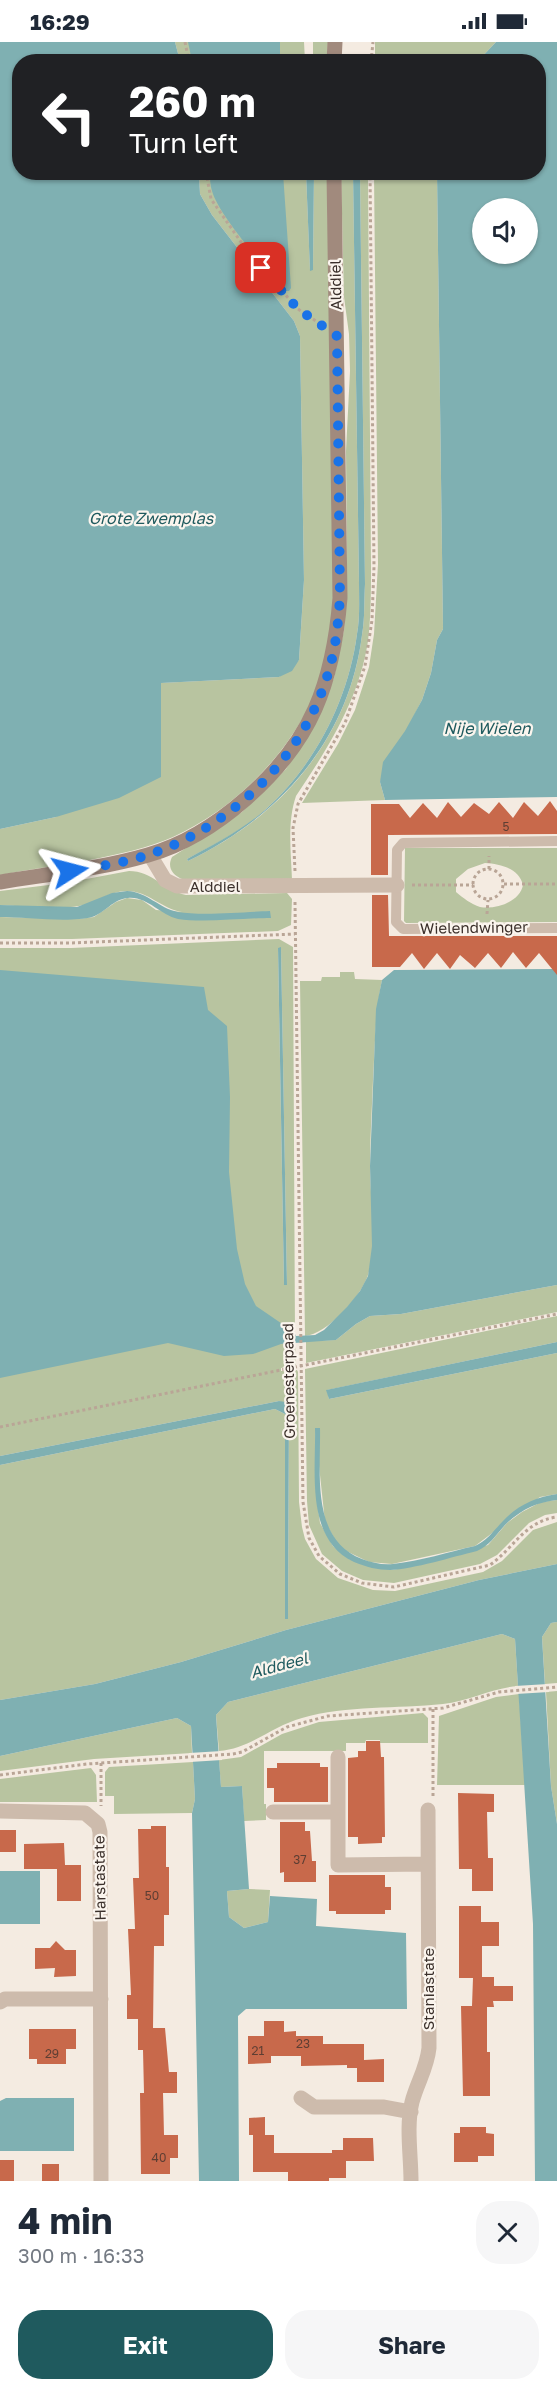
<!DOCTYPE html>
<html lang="en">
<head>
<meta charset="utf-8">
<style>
	body { margin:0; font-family:"Golos Text",sans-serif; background:#f6f6f7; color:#1f2937; height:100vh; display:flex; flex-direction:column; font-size:22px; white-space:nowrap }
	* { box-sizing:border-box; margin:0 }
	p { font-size:20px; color:#747a83 }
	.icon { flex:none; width:33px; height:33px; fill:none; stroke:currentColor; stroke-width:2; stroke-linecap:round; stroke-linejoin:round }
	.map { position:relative; height:2139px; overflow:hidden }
	.drawer { display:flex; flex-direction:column; background:#fff; flex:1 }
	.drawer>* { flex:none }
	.hud { position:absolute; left:12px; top:12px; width:534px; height:126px; border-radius:24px; box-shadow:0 2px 4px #0004; background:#202124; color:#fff; overflow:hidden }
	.controls { position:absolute; left:472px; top:156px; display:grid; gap:12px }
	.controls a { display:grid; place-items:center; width:66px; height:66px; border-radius:50%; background:#fff; box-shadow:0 2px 4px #0004; font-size:30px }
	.pin { position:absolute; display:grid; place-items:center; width:51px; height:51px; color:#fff; margin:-26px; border-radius:12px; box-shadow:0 3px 9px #0006 }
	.me { position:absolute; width:66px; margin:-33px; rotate:81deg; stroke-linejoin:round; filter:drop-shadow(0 0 4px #0008) }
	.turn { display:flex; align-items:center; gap:21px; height:126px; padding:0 18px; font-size:27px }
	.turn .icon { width:78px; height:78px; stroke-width:2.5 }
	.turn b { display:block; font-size:42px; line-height:51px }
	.round { display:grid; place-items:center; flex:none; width:63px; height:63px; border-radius:24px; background:#f6f6f7 }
	.head { display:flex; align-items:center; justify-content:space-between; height:102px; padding:0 18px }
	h1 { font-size:36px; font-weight:700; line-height:45px }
	.button { display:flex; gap:12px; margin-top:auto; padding:12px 18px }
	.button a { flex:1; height:69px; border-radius:24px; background:#1f5a5e; color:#fff; font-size:24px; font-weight:700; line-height:69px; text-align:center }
	.button a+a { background:#f6f6f7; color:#1f2937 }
	.status { display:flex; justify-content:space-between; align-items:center; height:42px; padding:0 30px; background:#fff; direction:ltr }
	.status svg { height:16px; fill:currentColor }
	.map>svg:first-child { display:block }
	.green { fill:#b8c4a0; fill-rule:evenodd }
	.water { fill:#7fb0b2; fill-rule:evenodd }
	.pier { fill:#f4ebe1 }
	.building { fill:#c8694b }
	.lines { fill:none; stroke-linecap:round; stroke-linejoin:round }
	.path { stroke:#b9a596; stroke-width:3; stroke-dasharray:3 3; stroke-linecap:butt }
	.lane { stroke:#cdbbac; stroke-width:10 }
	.street { stroke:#cdbbac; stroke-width:15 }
	.secondary { stroke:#a18a7d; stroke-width:15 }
	.route { stroke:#1a73e8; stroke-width:10; stroke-dasharray:0 18 }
	.labels { text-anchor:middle; stroke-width:4.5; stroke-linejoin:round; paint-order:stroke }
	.number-label { font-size:12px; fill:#5e3e33 }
	.street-label { font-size:15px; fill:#3b302b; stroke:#fbf5ee }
	.water-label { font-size:16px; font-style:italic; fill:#1f5a5e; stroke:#fbf5ee }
</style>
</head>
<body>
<div class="status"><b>16:29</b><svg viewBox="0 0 49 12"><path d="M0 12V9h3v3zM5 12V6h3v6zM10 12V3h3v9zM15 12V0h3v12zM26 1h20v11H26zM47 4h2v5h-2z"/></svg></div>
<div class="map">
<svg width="557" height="2139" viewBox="0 0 557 2139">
	<rect width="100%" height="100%" fill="#f4ebe1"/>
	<path class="green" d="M175,0H191L196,19H180Z
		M260,0H304L305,19H261Z
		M313,0H328L327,19H313Z
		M375,0H496L478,19L375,20Z
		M341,130L353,131L359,542C359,558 360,576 357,592C348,659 315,723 265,768C243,788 214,803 187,817L188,819C281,775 349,697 362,593C365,576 364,559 365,542L360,131H368L371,525C371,550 371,575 368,599C359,658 328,706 296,754C287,780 291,810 292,838L182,837C172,833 167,825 172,815L242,770L286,727L311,689L334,636L344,588L347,527L346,409L350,329L349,292L344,255Z
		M199,131H306L310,228H313L314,131H327L334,527C333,562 334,598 323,631C300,701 240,765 173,795C125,816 53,823 0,833V787L56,775L160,641L279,635L299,618L304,538L300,294L294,279L212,173L200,152Z
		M374,131H437L443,587L437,598L431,631L422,658L380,740L385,758L302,761L338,702L355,668L369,625L374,592L378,522Z
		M405,806H557V880L406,881L404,879ZM485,821C500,822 519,826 523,843C520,860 495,868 480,865C471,862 463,856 456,850V837L468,827Z
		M129,829C152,829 164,848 186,853L287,851L292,857L291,883L278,889L72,897H0V875L78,877L94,875L116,860L127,856L142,858L156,868L182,870C162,867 148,849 127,849C109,849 96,861 79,864C58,868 22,864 0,863V849L65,841Z
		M279,897L293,905L295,1294L294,1290L281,1302L295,1300L296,1323L281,1326V1329L297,1328L298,1330L299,1460L302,1485L305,1497L316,1517L338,1536L373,1548L395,1549L483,1530L502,1519L533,1488L557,1480V1522L479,1538L286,1588L181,1620L95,1642L0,1658V1423L275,1367L285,1372V1576L288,1577L289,1365L279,1359L0,1414V906H71ZM278,906H281L287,1243H284Z
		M340,930H354L355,937L382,938C375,971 375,1004 373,1038C372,1066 370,1095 370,1124C370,1159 378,1199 368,1233C361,1255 327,1292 305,1294L300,939H321L322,935H340Z
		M557,1243V1270L306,1321V1299L336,1298L356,1282L370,1274L401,1272Z
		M557,1274V1300L327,1348L329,1357L557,1311V1452L540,1455L475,1504L392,1522L369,1520L344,1508L337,1501L325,1480L315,1386L317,1459L320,1481L333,1504L349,1517L393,1528L437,1518L488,1503L507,1481L522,1470L541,1460L557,1458V1471L545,1473L529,1481L497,1513L480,1522L394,1541L363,1538L342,1529L322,1512L309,1483L307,1459L305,1327Z
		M557,1580V1641L545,1642L542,1595L551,1581Z
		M502,1592L515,1597L518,1644C492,1646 469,1659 443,1662C397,1667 347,1663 302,1676C272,1684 250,1707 219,1709L216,1673L228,1660Z
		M557,1649V1782L551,1744L546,1650Z
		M519,1652L525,1743H437L439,1674L496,1655Z
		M423,1671L428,1676V1701H380V1698H366L365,1701H346V1709H264V1762H266V1778L244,1779L242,1744L221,1745L219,1718L241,1715L282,1692L319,1680Z
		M177,1676L191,1684L192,1711L94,1717L0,1729V1714Z
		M193,1720L195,1757L192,1771L114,1772V1754H105V1730L109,1725Z
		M91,1726L96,1733L97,1760H0V1737Z
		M249,1847L270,1848L268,1880L244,1886L229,1875L227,1849Z"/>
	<path class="water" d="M0,0H175L180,19L20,20V130L199,131L200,152L212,173L294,279L300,294L304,538L299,618L292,629L279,635L161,641V735L119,756L56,775L0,787Z
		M188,0H280V19H192Z
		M496,0H557V755L385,758L380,740L383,720L405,689L422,658L431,631L437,598L443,587L437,131L538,130V20L478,19ZM483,166H528V212H483Z
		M210,131H283L291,246L289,249H286C267,227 220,176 212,149C210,143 210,137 210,131Z
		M306,131H314L313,228L310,229Z
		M353,131H360L365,542C364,559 365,576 362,593C349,697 281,774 188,819L187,817C213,803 242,788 265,768C315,723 348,659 357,592C360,576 359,558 359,542Z
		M127,849C148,850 158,866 178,870C201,874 245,870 270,869L271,876C244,876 203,881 178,877C160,873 147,854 128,856C113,857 105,871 92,875C70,881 24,875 0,875V863L77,865L112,851Z
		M281,905L287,1243H284L278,906Z
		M557,927V1243L401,1272L370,1274L356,1282L336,1298L281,1302L253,1312L224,1314L168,1301L0,1336V928L204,945L208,968L227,984L230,1055L229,1130L237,1207L245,1242L256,1264L294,1290L296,1294L315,1293L324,1288L347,1265L360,1249L368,1234L372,1204L370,1124L376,967L382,938L394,928Z
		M557,1300V1311L329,1357L326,1348Z
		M279,1359L285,1360L289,1365L288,1577H285V1372L275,1367L0,1423V1414Z
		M315,1386H320C321,1430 310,1497 362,1517C372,1521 383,1523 393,1522C421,1519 448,1510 475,1504C487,1499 494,1488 503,1479C518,1463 536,1455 557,1452V1458C537,1460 520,1468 505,1483C496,1493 489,1504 477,1509C452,1515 414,1527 390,1528C378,1528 366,1525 354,1520C305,1497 316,1431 315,1386Z
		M557,1522V1580L551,1581L542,1595L551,1744L557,1782V2139H535L533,1882L515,1597L502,1592L228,1660L216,1673L221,1745L242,1744L249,1847L227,1849L229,1875L244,1886L268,1880L270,1854L317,1857L316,1884L406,1891L407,1967H246L238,1974L239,2139H199L192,1771L195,1757L191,1684L177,1676L0,1714V1658L95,1642L181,1620L286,1588L479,1538Z
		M0,1829H40V1882H0Z
		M6,2056H74V2109H0V2059Z"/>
	<path class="pier" d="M548,1642L549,1650L516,1652L515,1644Z
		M222,1709V1718L190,1720L189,1711Z"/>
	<path class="building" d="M550,759L557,769V792L388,793V833H371V762H399L410,776L423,761L437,776L448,760L461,775L474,761L489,772L499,760L513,776L524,760L538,774Z
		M372,853H388L389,894H557V933L539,911L526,926L513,910L501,926L488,911L475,926L460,913L450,927L437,911L424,927L412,911L400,925H372Z
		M366,1699H380L381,1715H384L385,1795H382V1801L358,1802V1795H348V1716L358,1715V1709H366Z
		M277,1721H320V1725H328V1760H274V1746H267V1726H277Z
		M458,1751L494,1752V1770H487L488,1816H493V1849H472V1827H459Z
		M280,1780H305V1789H310L312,1819H316V1840H284V1830L280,1831Z
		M151,1784H166V1825H169V1873H164V1904H154L153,1986H165L169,2030H177V2051H163L164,2093H178V2116H170V2132H141L140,2051H144L143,2008H138V1977H127V1953H131L128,1887H135L133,1836H139L138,1787H151Z
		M0,1788H16V1810H0Z
		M64,1801L65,1823H81V1859H57V1827H24V1802Z
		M329,1833H385V1845H391V1868H385V1872H336V1869H329Z
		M459,1864H481V1880H499V1904H482V1935H494V1944H513V1959H493L494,1965H487V2010H490V2054H463L461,1964H472L473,1936H459Z
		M56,1899L65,1908H76V1934L54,1935L55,1926L35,1927V1906H50Z
		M264,1979H284V1990L296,1989V1994H323V2002H364V2018L384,2017V2040H357V2026H347V2023L301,2024V2014H271V2021L248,2022V1994H264Z
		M29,1987H76V2007H66V2022H37V2017H29Z
		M265,2075V2093H274V2111H332V2108H343V2096H373L374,2119H346V2136H329V2139H288V2130H253V2093H249V2076Z
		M460,2085H486V2091L494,2092V2114H478V2120H454V2091H460Z
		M0,2118H14V2139H0Z
		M42,2122H59V2139H42Z"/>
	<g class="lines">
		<path class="path" d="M185,0L189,20
			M371,20L373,0
			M206,130L211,157L250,213L298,267L319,281
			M473 842a15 15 0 1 1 30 0a15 15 0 1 1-30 0Z
			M489,827V814
			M295,829L293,786L298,762L345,681L365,624L372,578L374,525L370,130
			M504,842H557
			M412,843H473
			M295,860L303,1460L309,1496L319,1514L340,1532L362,1541L394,1545L490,1523C514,1506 525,1479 557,1475
			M487,872L488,858
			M0,901H70L295,892
			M0,1385L557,1272
			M433,1667V1755
			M101,1721V1764
			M0,1733L87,1722L233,1712L242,1710L287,1685L328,1674L443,1666L499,1650L557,1645"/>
		<path class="lane" d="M557,799L403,801L397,808L396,880L403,887L557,886"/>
		<path class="street" d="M150,813L165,838L177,844L397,843
			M338,1715V1823L428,1822
			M0,1769L85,1771L98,1782L100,1790L101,2139
			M273,1770H338
			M0,1960L5,1957H101
			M301,2056L314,2065H384L411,2070
			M411,2139C411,2114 406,2084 412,2060C417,2041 427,2026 429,2006L428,1768"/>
		<path class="secondary" d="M334,20L335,0
			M0,840C49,832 100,827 148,813C215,794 287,730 315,667C331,631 337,594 340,556L334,130"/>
	</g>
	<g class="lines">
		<path class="route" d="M70,829C96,825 125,821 151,812C232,784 306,713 329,628C336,605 338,581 340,556L337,294L298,267L261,226"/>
	</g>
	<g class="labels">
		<g class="number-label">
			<text x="506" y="789">5</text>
			<text x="300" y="1822">37</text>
			<text x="152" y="1858">50</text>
			<text x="303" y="2006">23</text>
			<text x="258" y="2013">21</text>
			<text x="52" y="2016">29</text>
			<text x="159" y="2120">40</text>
		</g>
		<g class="street-label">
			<text transform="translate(336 243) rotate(-91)" y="5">Alddiel</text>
			<text x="215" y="850">Alddiel</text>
			<text transform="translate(474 886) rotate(-1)" y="5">Wielendwinger</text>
			<text transform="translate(289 1339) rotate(-91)" y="5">Groenesterpaad</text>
			<text transform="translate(100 1836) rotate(-91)" y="5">Harstastate</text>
			<text transform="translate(429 1947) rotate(-90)" y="5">Staniastate</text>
		</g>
		<g class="water-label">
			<text x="151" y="482">Grote Zwemplas</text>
			<text x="487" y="692">Nije Wielen</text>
			<text transform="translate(279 1623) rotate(-15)" y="6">Alddeel</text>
		</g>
	</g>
</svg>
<div class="controls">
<a><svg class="icon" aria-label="sound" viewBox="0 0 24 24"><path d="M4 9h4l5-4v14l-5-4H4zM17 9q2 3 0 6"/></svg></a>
</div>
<div class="pin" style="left:261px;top:226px;background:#d93025"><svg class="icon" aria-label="arrive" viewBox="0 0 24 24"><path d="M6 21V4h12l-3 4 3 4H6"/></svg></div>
<svg class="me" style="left:70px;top:829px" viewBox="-20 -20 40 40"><path d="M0-17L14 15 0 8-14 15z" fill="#1a73e8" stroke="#fff" stroke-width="4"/></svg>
<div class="hud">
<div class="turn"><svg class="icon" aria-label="left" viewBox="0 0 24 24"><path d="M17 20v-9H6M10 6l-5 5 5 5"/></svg><div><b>260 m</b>Turn left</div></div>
</div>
</div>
<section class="drawer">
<div class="head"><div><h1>4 min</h1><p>300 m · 16:33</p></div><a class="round"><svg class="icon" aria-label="close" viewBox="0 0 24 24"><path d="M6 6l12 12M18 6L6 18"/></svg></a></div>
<div class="button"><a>Exit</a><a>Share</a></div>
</section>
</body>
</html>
